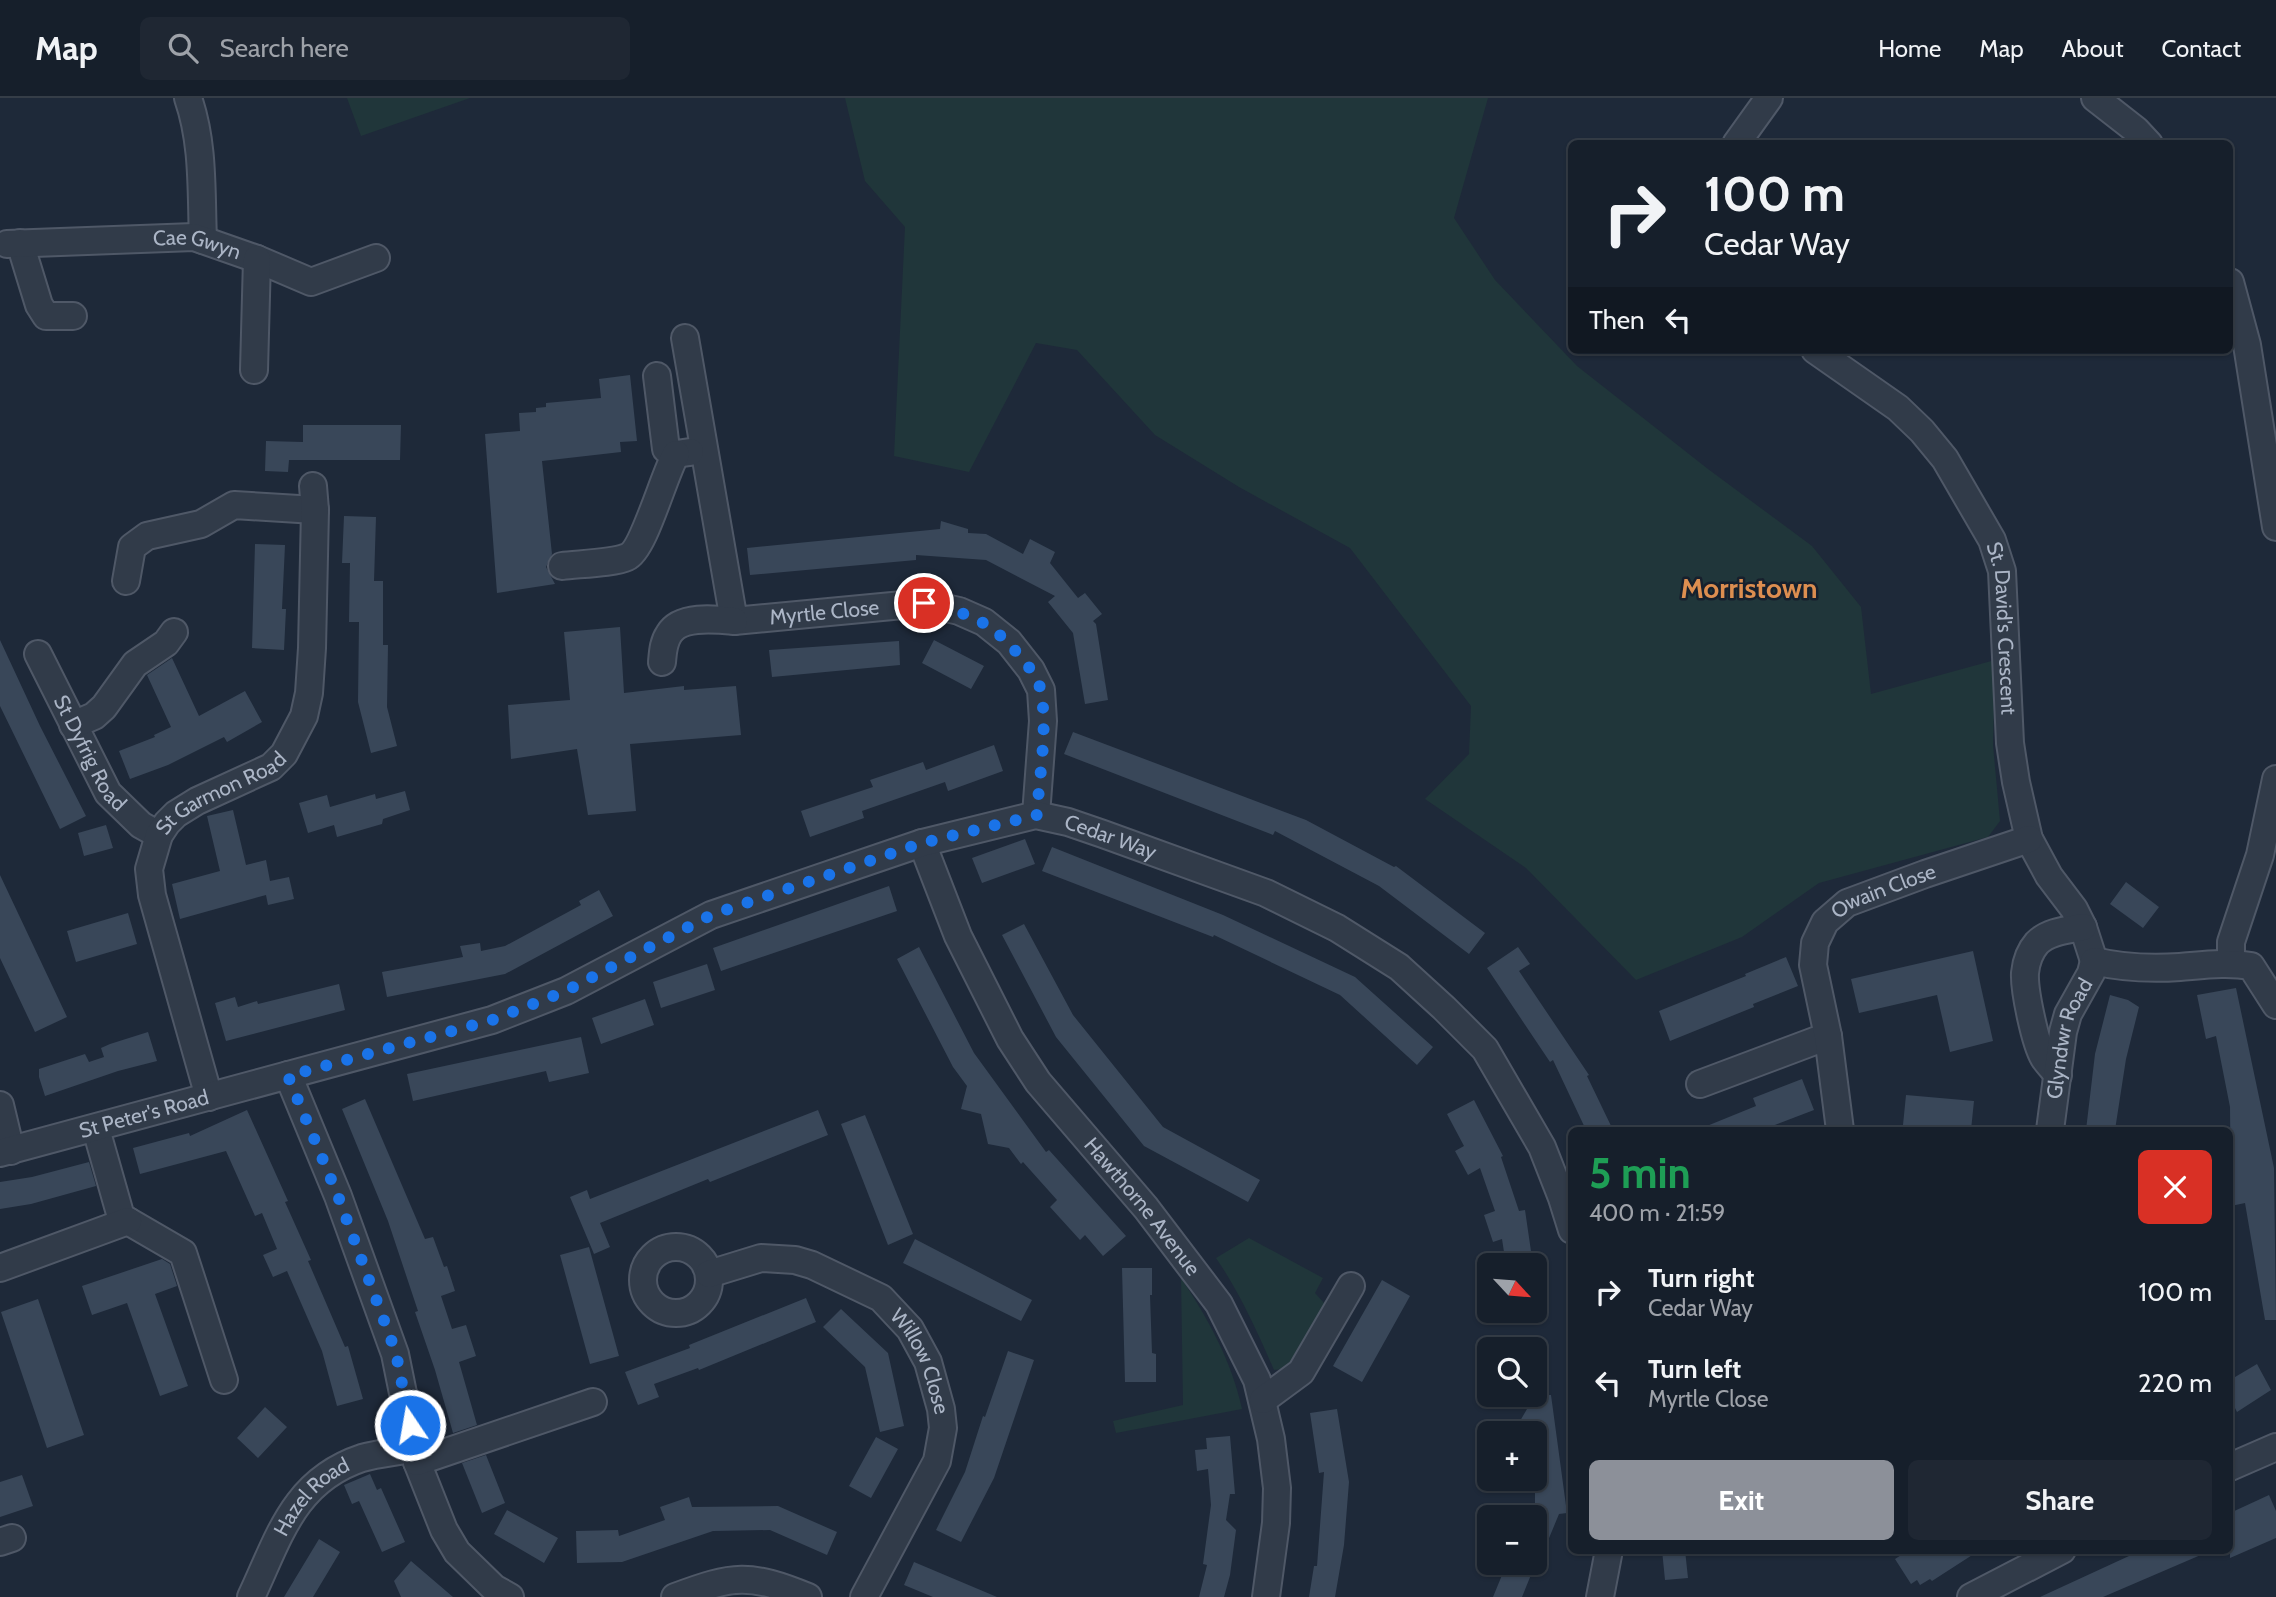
<!DOCTYPE html>
<html lang="en">
<head>
<meta charset="utf-8">
<style>
	body { margin:0; font-family:Cabin,sans-serif; background:#1f2733; color:#f1f3f6; height:100vh; display:flex; flex-direction:column; font-size:26px; white-space:nowrap }
	* { box-sizing:border-box; margin:0 }
	p { font-size:23px; color:#9ea2a9 }
	.icon { flex:none; width:38px; height:38px; fill:none; stroke:currentColor; stroke-width:2; stroke-linecap:round; stroke-linejoin:round }
	.map { position:relative; flex:1; overflow:hidden }
	.side { position:absolute; left:1568px; top:1029px; width:665px; height:427px; display:flex; flex-direction:column; background:#161f2b; border-radius:10px; box-shadow:0 2px 5px #0004,0 0 0 2px #353d47 }
	.side>* { flex:none }
	.hud { position:absolute; left:1568px; top:42px; width:665px; height:214px; border-radius:10px; box-shadow:0 2px 5px #0004,0 0 0 2px #353d47; background:#161f2b; color:#f1f3f6; overflow:hidden }
	.needle { width:46px; rotate:116deg }
	.controls { position:absolute; left:1477px; top:1155px; display:grid; gap:14px }
	.controls a { display:grid; place-items:center; width:70px; height:70px; border-radius:10px; background:#161f2b; box-shadow:0 2px 5px #0004,0 0 0 2px #353d47; font-size:35px }
	.pin { position:absolute; display:grid; place-items:center; width:60px; height:60px; color:#fff; margin:-30px; border:4px solid #fff; border-radius:50%; box-shadow:0 2px 7px #0007 }
	.me { position:absolute; width:77px; margin:-38px; rotate:348deg; stroke-linejoin:round; filter:drop-shadow(0 0 5px #0008) }
	.turn { display:flex; align-items:center; gap:24px; height:147px; padding:0 21px; font-size:32px }
	.turn .icon { width:91px; height:91px; stroke-width:2.5 }
	.turn b { display:block; font-size:49px; line-height:60px }
	.then { display:flex; align-items:center; height:66px; padding:0 21px; background:#0003; gap:14px; font-size:26px }
	.round { display:grid; place-items:center; flex:none; width:74px; height:74px; border-radius:10px; background:#1f2733 }
	.summary { display:flex; align-items:center; justify-content:space-between; height:119px; padding:0 21px }
	h1 { font-size:42px; font-weight:700; line-height:52px; color:#1e9e55 }
	.cta { display:flex; gap:14px; margin-top:auto; padding:14px 21px }
	.cta a { flex:1; height:80px; border-radius:10px; background:#8c9099; color:#fff; font-size:28px; font-weight:700; line-height:80px; text-align:center }
	.cta a+a { background:#1f2733; color:#f1f3f6 }
	ul { padding:0; list-style:none }
	li { display:flex; align-items:center; gap:21px; height:91px; padding:0 21px }
	li div { flex:1 }
	li b { display:block; font-size:26px }
	li em { font-style:normal }
	header { display:flex; align-items:center; gap:42px; box-sizing:border-box; height:98px; padding:0 35px; background:#161f2b; border-bottom:2px solid #353d47 }
	header strong { font-size:33px }
	nav { display:flex; gap:38px; margin-inline-start:auto; font-size:24px }
	.search { width:490px; height:63px; background:#1f2733; display:flex; align-items:center; gap:18px; box-sizing:border-box; padding:0 24px; border-radius:10px; color:#9ea2a9; font-size:26px }
	.map>svg:first-child { display:block }
	.green { fill:#20363a }
	.building { fill:#394759 }
	.lines { fill:none; stroke-linecap:round; stroke-linejoin:round }
	.minor-casing { stroke:#4f5867; stroke-width:30 }
	.minor { stroke:#313b49; stroke-width:26 }
	.route { stroke:#1a73e8; stroke-width:12; stroke-dasharray:0 21.6 }
	.labels { text-anchor:middle; stroke-width:5; stroke-linejoin:round; paint-order:stroke }
	.street-label { font-size:21px; fill:#abb5c6; stroke:#17202d }
	.district-label { font-size:28px; font-weight:bold; fill:#dd8e50; stroke:#17202d }
</style>
</head>
<body>
<header>
<strong>Map</strong>
<div class="search"><svg class="icon" aria-label="search" viewBox="0 0 24 24"><circle cx="10" cy="10" r="6"/><path d="M15 15l6 6"/></svg>Search here</div>
<nav><a>Home</a><a>Map</a><a>About</a><a>Contact</a></nav>
</header>
<div class="map">
<svg width="2276" height="1499" viewBox="0 0 2276 1499">
	<rect width="100%" height="100%" fill="#1e2939"/>
	<path class="green" d="M347,0H470L361,38Z
		M845,0H1488L1454,120L1495,182L1577,268L1708,371L1812,448L1861,509L1871,596L1995,562L1993,647L2000,723L1988,739L1819,785L1742,839L1636,882L1526,770L1425,701L1469,656L1471,608L1350,450L1239,389L1155,337L1077,252L1036,245L969,374L894,358L905,129L865,83Z
		M1249,1140L1323,1180L1315,1195L1324,1205L1323,1211L1289,1267L1282,1271L1274,1272C1257,1233 1240,1195 1216,1160Z
		M1181,1180C1208,1220 1232,1264 1242,1311L1116,1335L1113,1323L1183,1307Z"/>
	<path class="building" d="M630,277L637,343L620,344L621,354L542,363L552,456L546,469L555,486L497,495L485,336L520,333L519,315L536,314V310L546,309V305L601,300L599,281Z
		M303,327H401L400,362H289L288,374L265,373L266,343L303,344Z
		M344,418L376,419L374,483H383V547H388L387,609L397,648L371,655L358,604L359,524H349L350,465H342Z
		M941,423L968,431V435L986,436L1023,456L1030,441L1055,454L1050,465L1078,500L1085,495L1102,516L1093,523L1096,526L1108,602L1085,606L1073,535L1048,504L1055,498L986,462L916,457V462L750,477L747,450L940,431Z
		M255,446L285,447L282,511H286L284,552L252,550Z
		M620,529L624,595L684,588V592L736,588L741,637L630,646L636,713L588,717L577,651L511,661L508,607L570,602L564,534Z
		M0,542L40,628L86,718L60,731L0,608Z
		M934,542L984,568L971,591L922,565Z
		M899,543L900,567L772,579L769,552Z
		M172,560L199,618L245,593L262,624L227,644L224,639L168,667L130,681L119,653L155,639L154,637L171,629L147,577Z
		M1073,634L1306,722L1394,769L1396,768L1485,835L1469,856L1379,788L1275,733L1273,737L1064,656Z
		M994,647L1003,673L948,693L945,684L862,713L864,720L810,739L801,713L873,689L870,682L923,664L926,672Z
		M405,693L410,712L383,721L382,726L337,739L334,727L308,735L299,705L327,697L330,709L375,696L376,701Z
		M233,712L246,767L266,762L270,783L289,779L294,801L268,807L266,797L180,821L172,786L220,773L207,718Z
		M106,727L113,750L84,758L78,735Z
		M1025,741L1035,766L982,785L972,760Z
		M1052,749L1223,817L1355,879L1433,949L1417,967L1340,897L1214,837L1213,839L1042,773Z
		M0,777L67,919L35,934L0,860Z
		M2126,784L2159,809L2143,830L2110,806Z
		M889,788L897,813L721,873L713,850Z
		M599,792L613,818L505,876L387,899L382,874L463,859L460,848L480,845L481,853L505,848L581,807L579,803Z
		M128,815L137,846L76,864L67,833Z
		M1024,826L1073,917L1163,1029L1260,1082L1248,1104L1144,1048L1056,939L1002,837Z
		M919,849L974,955L1046,1054L1049,1052L1126,1138L1103,1158L1085,1137L1080,1142L1050,1109L1057,1102L1023,1064L1021,1066L1009,1050L988,1046L981,1016L961,1011L967,988L953,969L897,861Z
		M1518,849L1530,866L1519,873L1589,977L1587,978L1613,1032H1586L1553,962L1550,964L1487,870Z
		M1973,853L1993,943L1950,954L1937,897L1859,915L1851,881Z
		M1786,859L1798,888L1753,906L1754,909L1670,943L1659,913L1746,878L1745,876Z
		M707,866L715,892L661,910L653,884Z
		M339,886L345,912L226,943L215,905L235,899L238,909L257,903L258,906Z
		M2236,890L2274,1070L2276,1222H2265L2245,1105L2231,1108L2230,1009L2216,938L2206,941L2197,897Z
		M2110,897L2128,902L2139,909L2126,961L2115,1032H2086L2095,956Z
		M645,901L654,927L601,946L592,920Z
		M148,934L157,963L118,973L45,998L39,979V971L85,956L89,964L104,959L101,950L110,946Z
		M581,939L589,975L549,984L546,973L413,1003L407,976Z
		M1802,981L1814,1012L1762,1032H1697L1756,1008L1753,1000Z
		M1906,997L1974,1003L1971,1032L1903,1027Z
		M365,1001L425,1141L433,1139L444,1169L447,1168L455,1193L441,1198L452,1231L466,1227L476,1258L459,1264L477,1327L453,1335L435,1272L415,1214L418,1213L388,1123L342,1011Z
		M1474,1002L1503,1058L1501,1059L1519,1113L1525,1112L1533,1167H1506L1502,1141L1493,1144L1484,1117L1495,1113L1480,1070L1468,1077L1455,1053L1464,1048L1447,1016Z
		M247,1012L288,1103L285,1104L311,1162L308,1163L345,1249L348,1248L363,1301L337,1308L322,1253L287,1173L273,1179L263,1157L277,1151L262,1115L255,1118L226,1053L140,1076L133,1050L189,1035L190,1038Z
		M818,1012L828,1037L710,1084L708,1081L600,1125L610,1149L594,1156L570,1099L587,1092L590,1101Z
		M865,1017L913,1136L888,1147L841,1026Z
		M89,1064L96,1088L31,1106L0,1111V1084L32,1079Z
		M915,1141L1032,1202L1021,1223L903,1165Z
		M589,1149L619,1258L590,1266L560,1157Z
		M162,1161L170,1166L177,1188L155,1196L188,1288L160,1298L127,1205L92,1217L82,1188Z
		M1122,1170H1152V1197H1150L1152,1255L1156,1256V1284H1125Z
		M1382,1182L1410,1198L1362,1284L1333,1268Z
		M806,1200L816,1224L699,1272L698,1270L654,1286L659,1299L638,1307L625,1274L690,1250L689,1247Z
		M38,1201L84,1337L47,1350L1,1214Z
		M841,1211L888,1255L904,1328L880,1334L865,1269L823,1229Z
		M1008,1253L1034,1262L994,1380L961,1444L936,1432L965,1374L983,1318L985,1319Z
		M2257,1266L2271,1292L2237,1314L2230,1300V1282Z
		M1525,1297H1551L1567,1415L1559,1416L1535,1474V1467L1522,1499H1493L1507,1465H1535V1335H1513L1527,1311Z
		M265,1309L287,1329L258,1360L237,1340Z
		M1337,1311L1349,1384L1344,1447L1335,1499H1309L1314,1468H1317L1324,1374L1319,1375L1310,1315Z
		M1230,1338L1235,1396H1230L1226,1422L1236,1432L1230,1477L1224,1499H1199L1207,1467L1203,1466L1211,1407L1208,1371L1197,1373L1195,1352L1207,1351L1206,1340Z
		M876,1339L898,1351L871,1400L849,1388Z
		M486,1357L505,1405L482,1415L462,1365Z
		M370,1376L377,1392L381,1390L405,1444L382,1454L359,1403L352,1406L344,1387Z
		M22,1377L33,1408L0,1419V1384Z
		M2269,1397L2276,1413V1440L2230,1460V1415Z
		M689,1399L692,1409L778,1408L837,1434L827,1457L770,1432L713,1433L622,1464L577,1465L576,1433L618,1432L619,1438L665,1422L660,1409Z
		M507,1412L558,1440L544,1465L494,1436Z
		M319,1441L340,1454L313,1499H284Z
		M1662,1452H1685L1688,1480L1665,1482Z
		M1909,1452H1980L1932,1483L1930,1481L1920,1487L1917,1482L1911,1486L1895,1461Z
		M2142,1452L2210,1453L2103,1499H2040Z
		M411,1463L453,1499H401L394,1483Z
		M914,1464L997,1499H933L904,1487Z"/>
	<g class="lines">
		<defs>
			<g id="minor">
				<path d="M188,0C204,46 201,94 203,142"/>
				<path d="M2095,0L2136,32L2149,46"/>
				<path d="M1736,46L1769,0"/>
				<path d="M20,145L39,207L46,218H73"/>
				<path id="s1" d="M7,146L194,139L257,161L311,184L376,160"/>
				<path d="M2230,184L2247,247L2276,429"/>
				<path id="s2" d="M685,240L734,523L924,505L959,513L984,524L1009,544L1031,572L1041,592L1043,623L1036,717"/>
				<path id="s3" d="M1815,252L1898,310L1922,333L1945,361L1992,442L2002,473L2010,645L2016,684L2029,741L2049,778L2074,811L2083,829L2094,863"/>
				<path d="M254,272L257,161"/>
				<path d="M657,278L666,351L676,356L690,354"/>
				<path d="M562,468C577,466 615,465 627,459C644,452 664,376 676,356"/>
				<path d="M126,483L132,449L147,438L201,426L234,407L315,412"/>
				<path id="s4" d="M38,556L108,695L141,727L159,737"/>
				<path d="M662,564C663,554 663,545 669,536C680,517 715,521 734,523"/>
				<path d="M73,627L94,618L104,609L135,566L166,545L174,534"/>
				<path id="s5" d="M922,745L958,838L1010,941L1038,984L1146,1110L1219,1206L1257,1282L1271,1341L1277,1390L1276,1425L1266,1499"/>
				<path d="M2231,865V844L2260,757L2276,681"/>
				<path d="M288,977L338,1098L395,1256L417,1364L444,1432L457,1454L494,1490L510,1499"/>
				<path d="M2058,977C2054,972 2048,966 2044,960C2035,945 2024,892 2025,875C2026,864 2030,853 2037,845C2049,833 2068,832 2083,829"/>
				<path d="M1700,986L1828,938"/>
				<path id="s6" d="M209,999L152,797L149,771L159,737L167,725L176,716L197,703L271,669L284,656L304,618L309,595L312,550L315,412L313,388"/>
				<path d="M0,1007L11,1053"/>
				<path d="M96,1031L121,1119L183,1155L224,1282"/>
				<path id="s7" d="M1840,1032L1828,938L1813,867L1815,845L1825,824L1847,805L1925,776L2029,741"/>
				<path id="s8" d="M2050,1032L2063,934L2068,916L2091,875L2094,863C2123,870 2150,871 2180,869C2205,867 2227,864 2251,868L2276,907"/>
				<path id="s9" d="M0,1055L492,922L566,893L711,817L922,745L1036,717L1068,724L1103,736L1266,795L1337,830L1399,869L1444,910L1485,951L1542,1049L1562,1100L1572,1132"/>
				<circle cx="676" cy="1182" r="33"/>
				<path d="M0,1170L128,1123"/>
				<path id="s10" d="M709,1176L761,1160L795,1162L812,1167L881,1200L910,1231L928,1264L941,1311L943,1330L937,1363L864,1499"/>
				<path d="M1263,1302L1301,1274L1351,1188"/>
				<path d="M417,1364L593,1304"/>
				<path d="M2230,1369L2276,1349"/>
				<path d="M0,1444L12,1440"/>
				<path id="s11" d="M251,1499C279,1440 293,1383 362,1360C379,1355 398,1354 415,1350"/>
				<path d="M675,1499C734,1477 749,1475 808,1499"/>
				<path d="M1600,1499L1609,1452"/>
				<path d="M1971,1499L2062,1452"/>
			</g>
		</defs>
		<use href="#minor" class="minor-casing"/>
		<use href="#minor" class="minor"/>
	</g>
	<g class="lines">
		<path class="route" d="M410,1327L396,1255L338,1098L288,978L492,922L566,893L711,817L922,745L1037,717C1039,679 1048,632 1041,594C1039,582 1031,571 1023,562C992,523 971,516 924,505"/>
	</g>
	<g class="labels">
		<g class="street-label">
			<text dy="7" stroke="none"><textPath href="#s1" startOffset="191">Cae Gwyn</textPath></text>
			<text dy="7" stroke="none"><textPath href="#s2" startOffset="378">Myrtle Close</textPath></text>
			<text dy="7" stroke="none"><textPath href="#s3" startOffset="354">St. David's Crescent</textPath></text>
			<text dy="7" stroke="none"><textPath href="#s4" startOffset="112">St Dyfrig Road</textPath></text>
			<text dy="7" stroke="none"><textPath href="#s6" startOffset="348">St Garmon Road</textPath></text>
			<text dy="7" stroke="none"><textPath href="#s9" startOffset="1171">Cedar Way</textPath></text>
			<text dy="7" stroke="none"><textPath href="#s7" startOffset="280">Owain Close</textPath></text>
			<text dy="7" stroke="none"><textPath href="#s8" startOffset="94">Glyndwr Road</textPath></text>
			<text dy="7" stroke="none"><textPath href="#s9" startOffset="149">St Peter's Road</textPath></text>
			<text dy="7" stroke="none"><textPath href="#s5" startOffset="429">Hawthorne Avenue</textPath></text>
			<text dy="7" stroke="none"><textPath href="#s10" startOffset="259">Willow Close</textPath></text>
			<text dy="7" stroke="none"><textPath href="#s11" startOffset="119">Hazel Road</textPath></text>
		</g>
		<g class="district-label">
			<text x="1749" y="500">Morristown</text>
		</g>
	</g>
</svg>
<div class="controls">
<a><svg class="needle" viewBox="-14 -14 28 28"><path d="M0-13l5 13h-10z" fill="#e53935"/><path d="M0 13l5-13h-10z" fill="#9ea2a9"/></svg></a>
<a><svg class="icon" aria-label="search" viewBox="0 0 24 24"><circle cx="10" cy="10" r="6"/><path d="M15 15l6 6"/></svg></a>
<a>+</a>
<a>−</a>
</div>
<div class="pin" style="left:924px;top:505px;background:#d93025"><svg class="icon" aria-label="arrive" viewBox="0 0 24 24"><path d="M6 21V4h12l-3 4 3 4H6"/></svg></div>
<svg class="me" style="left:410px;top:1327px" viewBox="-20 -20 40 40"><circle r="17" fill="#1a73e8" stroke="#fff" stroke-width="3"/><path d="M0-11L8 9 0 5-8 9z" fill="#fff"/></svg>
<div class="hud">
<div class="turn"><svg class="icon" aria-label="right" viewBox="0 0 24 24"><path d="M7 20v-9h11M14 6l5 5-5 5"/></svg><div><b>100 m</b>Cedar Way</div></div>
<div class="then">Then<svg class="icon" aria-label="left" viewBox="0 0 24 24"><path d="M17 20v-9H6M10 6l-5 5 5 5"/></svg></div>
</div>
<section class="side">
<div class="summary"><div><h1>5 min</h1><p>400 m · 21:59</p></div><a class="round" style="background:#d93025;color:#fff"><svg class="icon" aria-label="close" viewBox="0 0 24 24"><path d="M6 6l12 12M18 6L6 18"/></svg></a></div>
<ul>
<li><svg class="icon" aria-label="right" viewBox="0 0 24 24"><path d="M7 20v-9h11M14 6l5 5-5 5"/></svg><div><b>Turn right</b><p>Cedar Way</p></div><em>100 m</em></li>
<li><svg class="icon" aria-label="left" viewBox="0 0 24 24"><path d="M17 20v-9H6M10 6l-5 5 5 5"/></svg><div><b>Turn left</b><p>Myrtle Close</p></div><em>220 m</em></li>
</ul>
<div class="cta"><a>Exit</a><a>Share</a></div>
</section>
</div>
</body>
</html>
